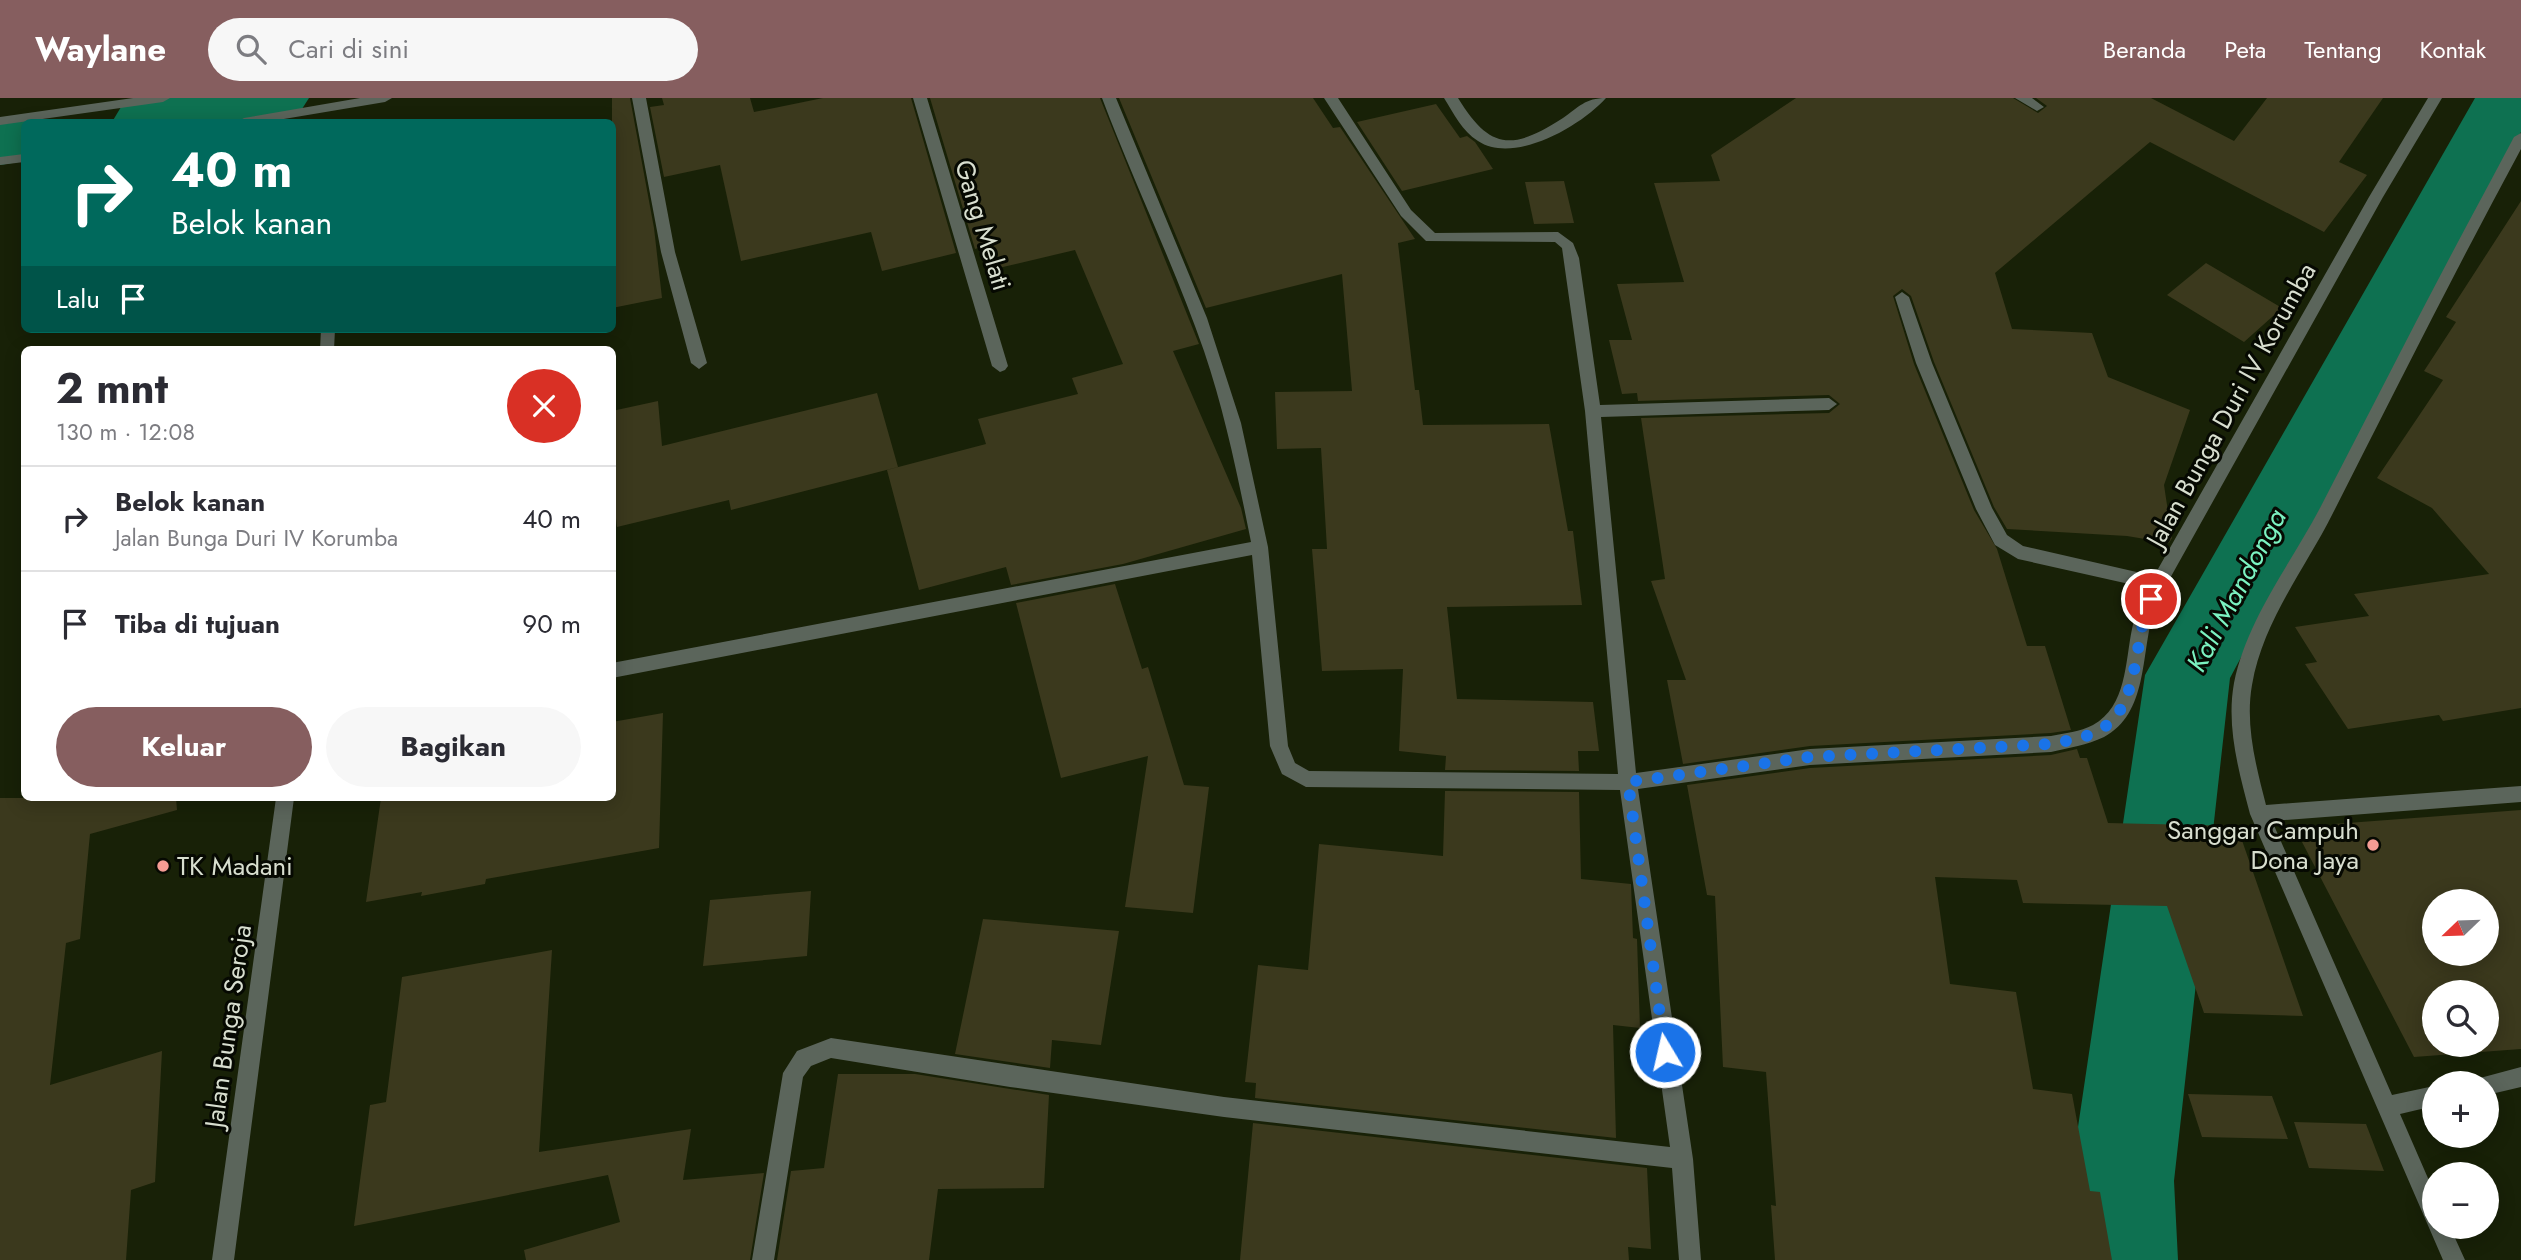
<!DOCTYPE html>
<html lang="id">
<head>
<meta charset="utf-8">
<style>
	body { margin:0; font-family:Jost,sans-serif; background:#f7f7f7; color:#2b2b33; height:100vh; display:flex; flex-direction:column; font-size:26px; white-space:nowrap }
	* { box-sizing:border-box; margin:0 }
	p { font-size:23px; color:#7c7c81 }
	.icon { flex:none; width:38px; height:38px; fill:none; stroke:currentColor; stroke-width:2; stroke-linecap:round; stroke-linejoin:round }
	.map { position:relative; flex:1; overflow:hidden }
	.sheet { position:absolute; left:21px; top:248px; width:595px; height:455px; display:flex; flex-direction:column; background:#fff; border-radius:10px; box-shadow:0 4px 18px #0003 }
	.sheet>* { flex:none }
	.guide { position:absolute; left:21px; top:21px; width:595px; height:214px; border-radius:10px; box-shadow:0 4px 18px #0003; background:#00695c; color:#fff; overflow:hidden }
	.needle { width:46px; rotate:247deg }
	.tools { position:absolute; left:2422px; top:791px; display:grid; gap:14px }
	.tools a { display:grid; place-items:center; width:77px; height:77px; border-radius:50%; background:#fff; box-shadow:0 4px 18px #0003; font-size:35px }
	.pin { position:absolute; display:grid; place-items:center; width:60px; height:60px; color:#fff; margin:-30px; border:4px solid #fff; border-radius:50%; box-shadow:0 2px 7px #0007 }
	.me { position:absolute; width:77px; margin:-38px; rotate:351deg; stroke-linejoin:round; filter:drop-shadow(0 0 5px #0008) }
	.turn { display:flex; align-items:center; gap:24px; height:147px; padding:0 35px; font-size:32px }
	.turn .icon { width:91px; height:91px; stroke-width:2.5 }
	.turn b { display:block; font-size:49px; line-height:60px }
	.then { display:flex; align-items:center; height:66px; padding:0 35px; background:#0003; gap:14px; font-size:26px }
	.round { display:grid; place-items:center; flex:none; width:74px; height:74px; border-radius:37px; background:#f7f7f7 }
	.head { display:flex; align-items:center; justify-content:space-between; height:119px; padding:0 35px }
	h1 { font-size:42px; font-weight:700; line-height:52px }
	.primary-button { display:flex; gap:14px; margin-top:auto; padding:14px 35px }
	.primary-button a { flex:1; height:80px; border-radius:42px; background:#865e5f; color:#fff; font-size:28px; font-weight:700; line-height:80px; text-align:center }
	.primary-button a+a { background:#f7f7f7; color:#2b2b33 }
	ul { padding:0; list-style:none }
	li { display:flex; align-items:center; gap:21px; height:105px; padding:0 35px; border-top:2px solid #e1e1e2 }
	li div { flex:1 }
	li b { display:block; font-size:26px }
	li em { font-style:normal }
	header { display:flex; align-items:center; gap:42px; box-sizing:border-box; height:98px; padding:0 35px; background:#865e5f; color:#fff }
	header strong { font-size:33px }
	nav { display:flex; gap:38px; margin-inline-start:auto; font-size:24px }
	.search { width:490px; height:63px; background:#f7f7f7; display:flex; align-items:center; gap:18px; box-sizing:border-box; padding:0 24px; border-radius:38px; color:#7c7c81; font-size:26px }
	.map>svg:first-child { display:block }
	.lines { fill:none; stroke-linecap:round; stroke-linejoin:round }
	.river { fill:#0e7151; fill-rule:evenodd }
	.building { fill:#3b391d; fill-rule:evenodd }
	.minor { fill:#5b655b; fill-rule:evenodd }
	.route { stroke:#1a73e8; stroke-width:12; stroke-dasharray:0 21.6 }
	.poi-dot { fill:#f59c94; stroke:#060902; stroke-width:2.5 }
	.labels { text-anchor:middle; stroke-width:6; stroke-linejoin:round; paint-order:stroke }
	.street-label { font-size:26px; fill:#d8decf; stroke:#060902 }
	.poi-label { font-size:26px; fill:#d8decf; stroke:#060902; text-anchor:end }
	.water-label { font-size:28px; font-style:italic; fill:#7bf2c1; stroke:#060902 }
</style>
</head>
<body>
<header>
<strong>Waylane</strong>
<div class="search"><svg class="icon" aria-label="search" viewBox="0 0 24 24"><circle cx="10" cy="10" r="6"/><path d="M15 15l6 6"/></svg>Cari di sini</div>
<nav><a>Beranda</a><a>Peta</a><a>Tentang</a><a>Kontak</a></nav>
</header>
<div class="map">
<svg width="2521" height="1162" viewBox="0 0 2521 1162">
	<rect width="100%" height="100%" fill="#182107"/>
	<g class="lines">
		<path class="river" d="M161,0H309L300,14L255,24H112L121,9Z
			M2475,0H2521V34L2230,580L2174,1083L2178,1162H2070V1083L2145,577Z
			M24,21L39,24H24V63L0,67V23Z"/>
	</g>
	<path class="building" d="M612,0H630L654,130L662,200L612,210Z
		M662,0H750L754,14L823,0H911L956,155L882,173L871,134L741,163L720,67L664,79L650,9L664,7Z
		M930,0H1100L1199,246L1173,253L1241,410L1246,431L1123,466L1011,487L1006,469L919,492L887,372L986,346L978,321L1078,296L1072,280L1123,266L1075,152L990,172L982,149L975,151Z
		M1119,0H1313L1333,30L1340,29L1415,141L1398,145L1415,292H1419L1423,327L1549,326L1568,433H1573L1582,507L1447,509L1457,601L1593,604L1599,653H1578L1579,673L1445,672L1446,658L1399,653L1403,571L1322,573L1312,451H1327L1321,350L1277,351L1275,294L1352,293L1342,176L1206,210Z
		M1796,0H2013L2038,15L2047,8L2036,0H2151L2234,43L2267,0H2383L2339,64L2367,77L2324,134L2150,44L1995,175L2012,231L2092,235L2108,279L2190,312L2164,387L2172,440L2169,445L2127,438L2007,431L1994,409L1934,264L1911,198L1902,191L1893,198L1914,266L1974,412L1997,451L2027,548H2045L2071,632L2051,635L1810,648L1683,666L1667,582H1686L1651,483L1665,481L1641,320L1829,315L1840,306L1829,297L1638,303L1637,295L1622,296L1609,242H1632L1617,186L1684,184L1654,85L1720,83L1711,57Z
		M1436,6L1460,40L1467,38L1475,44L1493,71L1402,93L1357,24Z
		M1564,83L1574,125L1534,126L1525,84Z
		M2521,103V610L2443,623L2439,617L2348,631L2305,566L2317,564L2295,529L2369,518L2354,496L2489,476L2432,410L2377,380L2443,282L2424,273L2456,224L2446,219Z
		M2206,165L2282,210L2244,244L2167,197Z
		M877,295L898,369L731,412L729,402L617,429L612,386V313L658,303L662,348Z
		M1115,486L1142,571L1148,569L1184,687L1209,689L1193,815L1125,809L1148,658L1061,680L1016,505Z
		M663,615L659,750L486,781L485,786L421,798L422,794L366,804L381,700H612V624Z
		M2077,651L2080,660H2087L2108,725L2237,728L2303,918L2204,915L2167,808L2023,805L2017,782L1935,779L1950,886L2016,894L2033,991L2072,996L2090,1093L2100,1094L2112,1162H1775L1771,1107L1776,1108L1766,974L1723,969L1715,798L1707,797L1687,687L1810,670L2051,657Z
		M1445,693L1579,694L1581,781L1631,786L1633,840L1637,841L1640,930L1613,927L1616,1040L1255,1000L1256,985L1245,984L1258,867L1308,872L1319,746L1443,758Z
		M0,700H176L177,712L90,736L80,841L66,845L50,987L162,953L155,1084L131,1092L126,1162H0Z
		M2521,712V951L2414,959L2302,744L2342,741L2334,726ZM2434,803H2487V856H2434ZM2434,894H2487V947H2434Z
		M811,793L807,858L703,868L710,802Z
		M983,821L1119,833L1101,947L1052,942L1050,970L955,956Z
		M552,852L539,1054L691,1031L683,1082L764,1075L750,1162H526L524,1152L620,1124L608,1077L354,1128L370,1007L386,1004L402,879Z
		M838,976H915L1049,997L1044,1090L938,1091L929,1162H777L791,1073L824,1070Z
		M2188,996L2272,998L2288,1041L2202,1039Z
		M2294,1024L2366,1026L2384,1073L2309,1070Z
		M1253,1025L1647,1070L1651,1151L1628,1149L1629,1162H1240Z"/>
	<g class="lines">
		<path class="minor" d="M133,0H170L163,4L0,27V19Z
			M360,0H392L385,4L266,24H237L244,20Z
			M632,0H646L675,154L707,265L699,271L691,265L661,154Z
			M913,0H927L1008,268L1005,272L1000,274L992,268Z
			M1102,0H1116L1207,220L1241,325L1268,449L1288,648L1295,665L1309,673L1618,676L1585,313L1562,150L1555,144L1426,143L1401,118L1324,0H1338L1411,112L1435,135L1558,134L1573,145L1579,160L1600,307L1829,300L1837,306L1829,312L1601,319L1636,675L1810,651L2051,638C2065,635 2080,634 2093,627C2127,608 2125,564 2132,531C2135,516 2140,504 2147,490L2018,461L1995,447L1976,411L1916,265L1895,199L1902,194L1909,199L1932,265L1992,410L2007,437L2023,448L2154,478L2369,99L2428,0H2442L2383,99L2164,491C2160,499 2155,507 2153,516C2141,556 2148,616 2104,639C2087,647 2069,650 2051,654L1810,667L1638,691L1693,1061L1701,1162H1679L1672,1070L1224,1019L1010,989L831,960L811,968L803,979L774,1162H752L783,975L797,953L831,940L1224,999L1670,1049L1620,692L1306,689L1282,676L1270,648L1252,457L612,580V565L1251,444C1238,379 1225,315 1204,253C1174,167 1134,85 1102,0Z
			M1444,0H1458C1490,52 1512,53 1563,20C1579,9 1585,0 1606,0C1581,28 1514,67 1478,43C1462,33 1454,16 1444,0Z
			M2015,0H2032L2044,9L2037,13Z
			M2521,35V51C2456,171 2395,293 2333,415C2305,471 2263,523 2252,587C2245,627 2256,668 2266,707L2521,688V704L2272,723L2392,997L2434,988V1008L2400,1016L2434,1094V1129H2450L2465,1162H2443L2250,716C2239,674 2226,629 2234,585C2247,521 2290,467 2320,410C2376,302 2431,193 2489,86L2514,39Z
			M24,56V64L0,67V59Z
			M321,231H335L334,252H320Z
			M276,700H294L234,1162H212Z
			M2521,969V989L2487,997V985H2477L2480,980Z"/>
	</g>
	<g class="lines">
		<path class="route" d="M1665,954L1628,684L1810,659L2051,646C2069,642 2088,640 2103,630C2141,605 2133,539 2151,501"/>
	</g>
	<g class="poi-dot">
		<circle cx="2373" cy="747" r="7"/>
		<circle cx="163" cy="768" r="7"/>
	</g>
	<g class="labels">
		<g class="street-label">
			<text transform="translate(983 127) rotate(73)" y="9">Gang Melati</text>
			<text transform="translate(2231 307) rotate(-61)" y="9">Jalan Bunga Duri IV Korumba</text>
			<text transform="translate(228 928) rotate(-82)" y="9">Jalan Bunga Seroja</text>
		</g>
		<g class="poi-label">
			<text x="2359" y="741">Sanggar Campuh<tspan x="2359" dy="30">Dona Jaya</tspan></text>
			<text x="177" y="777" text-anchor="start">TK Madani</text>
		</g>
		<g class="water-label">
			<text transform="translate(2236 492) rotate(-62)" y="10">Kali Mandonga</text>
		</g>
	</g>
</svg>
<div class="tools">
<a><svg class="needle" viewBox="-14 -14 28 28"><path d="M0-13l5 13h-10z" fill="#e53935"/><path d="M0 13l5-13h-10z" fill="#7c7c81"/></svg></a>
<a><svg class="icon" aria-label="search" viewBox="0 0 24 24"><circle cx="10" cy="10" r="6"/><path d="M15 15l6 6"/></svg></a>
<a>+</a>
<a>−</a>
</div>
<div class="pin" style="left:2151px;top:501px;background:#d93025"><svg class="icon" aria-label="arrive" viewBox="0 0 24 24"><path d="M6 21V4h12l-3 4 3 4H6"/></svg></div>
<svg class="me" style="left:1665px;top:954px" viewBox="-20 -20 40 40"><circle r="17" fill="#1a73e8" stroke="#fff" stroke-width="3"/><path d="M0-11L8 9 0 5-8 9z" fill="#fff"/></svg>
<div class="guide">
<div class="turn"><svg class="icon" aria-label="right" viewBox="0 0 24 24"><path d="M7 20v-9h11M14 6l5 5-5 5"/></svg><div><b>40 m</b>Belok kanan</div></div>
<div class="then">Lalu<svg class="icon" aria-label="arrive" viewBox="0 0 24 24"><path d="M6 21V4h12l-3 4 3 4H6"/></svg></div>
</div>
<section class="sheet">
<div class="head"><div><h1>2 mnt</h1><p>130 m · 12:08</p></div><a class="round" style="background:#d93025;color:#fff"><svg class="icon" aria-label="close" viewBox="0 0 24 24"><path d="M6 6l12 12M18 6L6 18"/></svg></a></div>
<ul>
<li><svg class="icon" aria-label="right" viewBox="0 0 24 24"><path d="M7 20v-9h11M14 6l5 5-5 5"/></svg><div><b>Belok kanan</b><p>Jalan Bunga Duri IV Korumba</p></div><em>40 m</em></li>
<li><svg class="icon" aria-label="arrive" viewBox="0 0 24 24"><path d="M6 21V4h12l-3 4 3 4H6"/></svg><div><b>Tiba di tujuan</b></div><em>90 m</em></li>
</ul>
<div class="primary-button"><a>Keluar</a><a>Bagikan</a></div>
</section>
</div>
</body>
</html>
